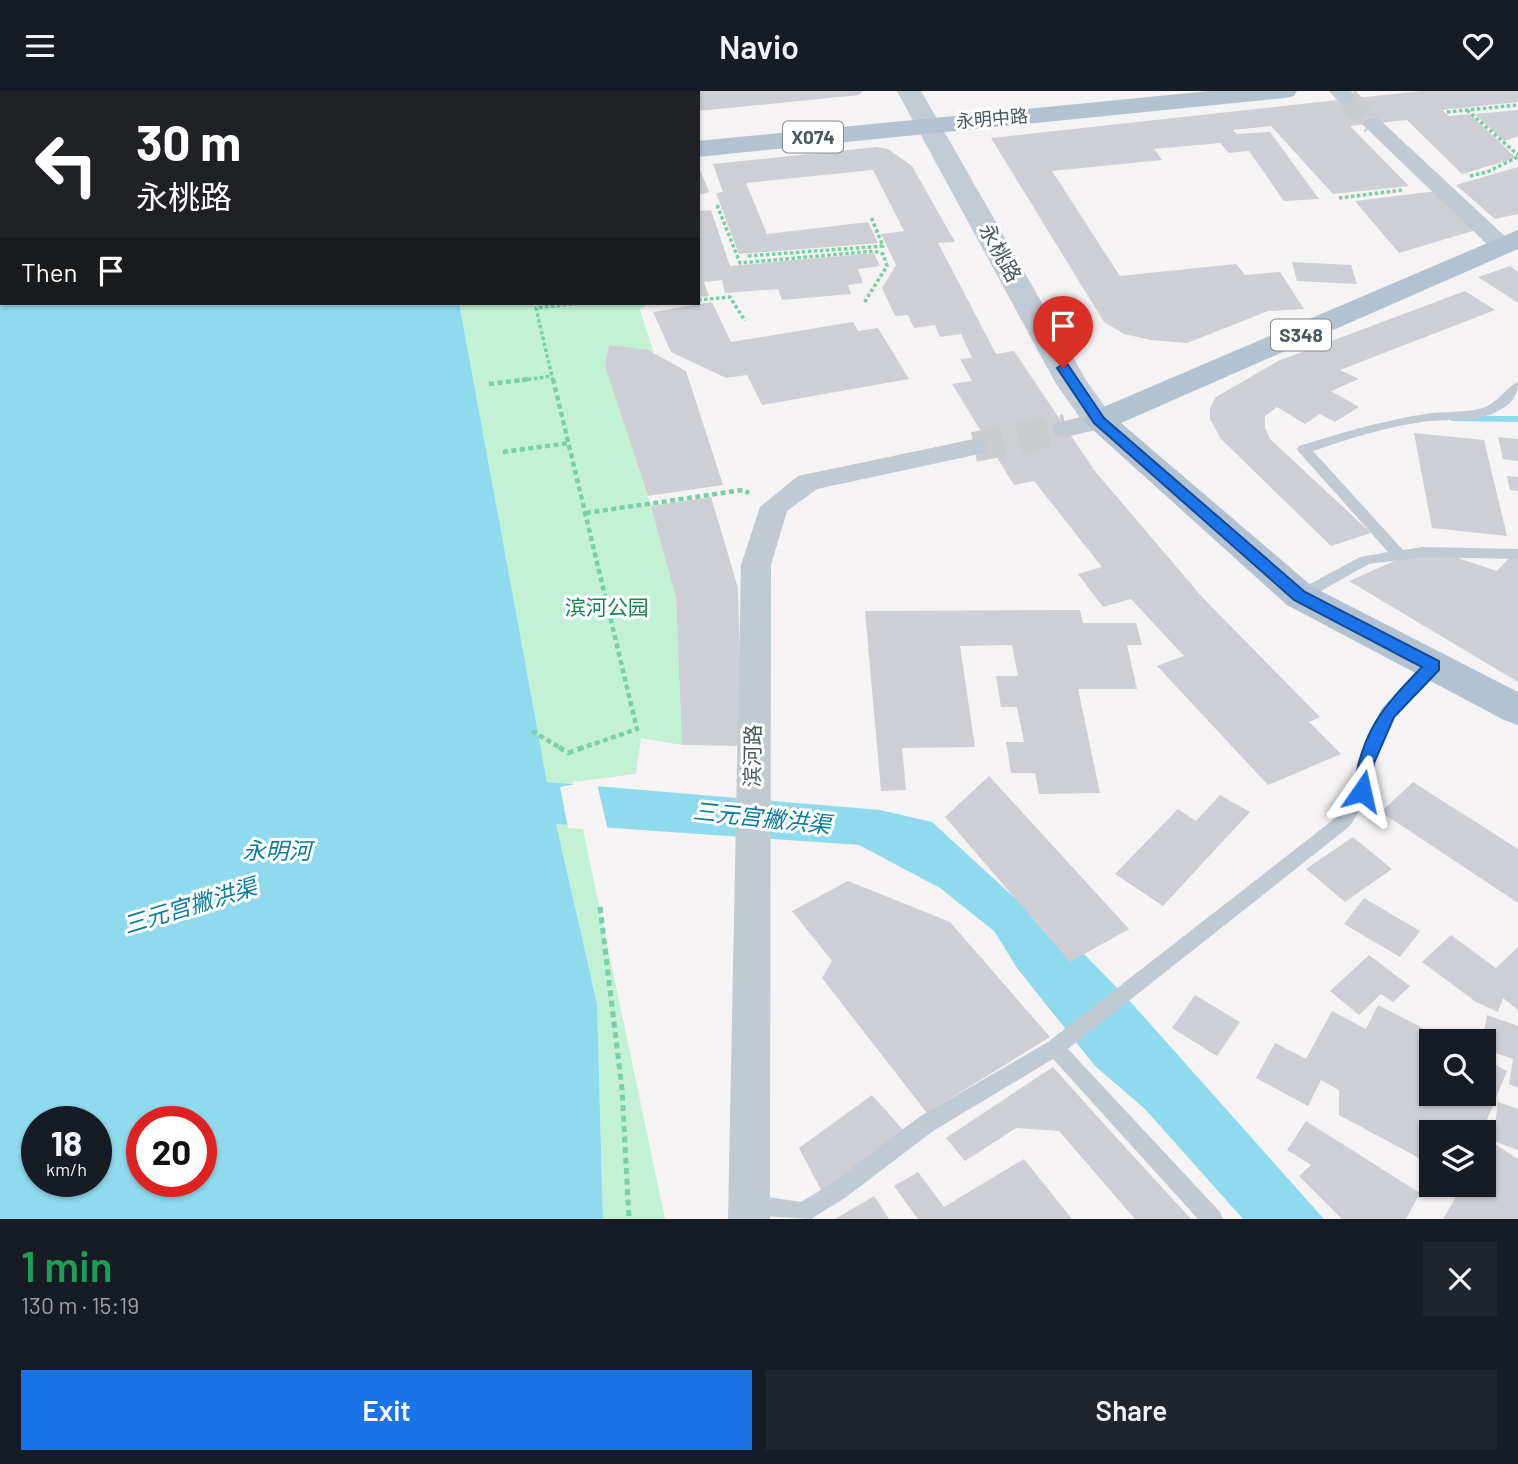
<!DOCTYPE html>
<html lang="en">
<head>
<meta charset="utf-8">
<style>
	body { margin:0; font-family:Barlow,"Noto Sans SC",sans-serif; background:#20242c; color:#f1f3f6; height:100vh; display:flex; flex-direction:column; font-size:26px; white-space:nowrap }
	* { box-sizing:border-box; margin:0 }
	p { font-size:23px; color:#9ea1a6 }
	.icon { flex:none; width:38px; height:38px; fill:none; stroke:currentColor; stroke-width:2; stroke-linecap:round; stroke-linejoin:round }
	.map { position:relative; height:1128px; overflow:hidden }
	.drawer { display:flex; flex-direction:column; background:#171b24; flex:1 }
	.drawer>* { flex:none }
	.top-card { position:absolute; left:0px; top:0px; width:700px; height:214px; box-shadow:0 2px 5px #0004; background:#202124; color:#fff; overflow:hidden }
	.controls { position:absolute; left:1419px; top:938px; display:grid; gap:14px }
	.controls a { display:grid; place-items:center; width:77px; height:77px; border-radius:0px; background:#171b24; box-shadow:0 2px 5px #0004; font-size:35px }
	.speed { position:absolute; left:21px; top:1015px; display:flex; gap:14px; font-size:35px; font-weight:700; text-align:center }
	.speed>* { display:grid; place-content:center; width:91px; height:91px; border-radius:50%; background:#171b24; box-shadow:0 2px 5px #0004; line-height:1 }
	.speed small { font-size:18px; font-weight:400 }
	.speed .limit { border:10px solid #d22; background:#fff; color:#111 }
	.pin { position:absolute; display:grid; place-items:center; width:60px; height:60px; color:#fff; margin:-72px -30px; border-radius:50% 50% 50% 0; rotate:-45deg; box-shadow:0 0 7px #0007 }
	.pin .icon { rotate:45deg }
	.me { position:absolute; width:77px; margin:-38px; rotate:11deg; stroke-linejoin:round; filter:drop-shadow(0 0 5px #0008) }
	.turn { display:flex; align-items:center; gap:24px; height:147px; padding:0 21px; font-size:32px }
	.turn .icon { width:91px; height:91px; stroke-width:2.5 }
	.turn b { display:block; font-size:49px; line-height:60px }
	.then { display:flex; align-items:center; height:66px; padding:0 21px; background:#0003; gap:14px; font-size:26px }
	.round { display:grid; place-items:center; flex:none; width:74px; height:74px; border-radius:0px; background:#20242c }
	.headline { display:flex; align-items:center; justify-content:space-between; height:119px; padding:0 21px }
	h1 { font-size:42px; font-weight:600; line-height:52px; color:#1e9e55 }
	.button { display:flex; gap:14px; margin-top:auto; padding:14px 21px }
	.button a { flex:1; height:80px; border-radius:0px; background:#1a73e8; color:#fff; font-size:28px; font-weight:600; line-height:80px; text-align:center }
	.button a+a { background:#20242c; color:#f1f3f6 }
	header { display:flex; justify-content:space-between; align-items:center; height:91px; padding:0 21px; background:#171b24; font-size:32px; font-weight:600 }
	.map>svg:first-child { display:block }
	.green { fill:#c3f1d5 }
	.water { fill:#90daee; fill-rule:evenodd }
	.pier { fill:#f5f3f3 }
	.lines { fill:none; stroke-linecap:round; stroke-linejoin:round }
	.stream { fill:#90daee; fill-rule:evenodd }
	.building { fill:#cdcfd5 }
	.street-tunnel-far1 { stroke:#caccce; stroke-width:23; stroke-dasharray:23 11; stroke-linecap:butt }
	.street-tunnel { stroke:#caccce; stroke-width:30; stroke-dasharray:30 15; stroke-linecap:butt }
	.path-far2 { stroke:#7ad0a6; stroke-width:3.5; stroke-dasharray:3.5 2.5; stroke-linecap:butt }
	.path-far1 { stroke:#7ad0a6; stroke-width:4.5; stroke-dasharray:5 3.5; stroke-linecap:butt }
	.path { stroke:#7ad0a6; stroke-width:5; stroke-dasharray:6 4.5; stroke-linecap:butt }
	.lane { fill:#c1cad2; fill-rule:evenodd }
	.street { fill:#c1cad2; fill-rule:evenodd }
	.secondary { fill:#c1cbd6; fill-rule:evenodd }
	.primary { fill:#b3c2d1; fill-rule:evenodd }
	.route { fill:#1a73e8; stroke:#114b97; stroke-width:2 }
	.labels { text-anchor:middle; stroke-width:6; stroke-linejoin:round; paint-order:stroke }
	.far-street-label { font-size:18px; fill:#4a5661; stroke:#fff }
	.shield { fill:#fff; stroke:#808990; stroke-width:2 }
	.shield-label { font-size:19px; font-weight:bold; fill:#4a5661 }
	.street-label { font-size:21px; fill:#4a5661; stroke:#fff }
	.park-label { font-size:21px; fill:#17864f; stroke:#fff }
	.water-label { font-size:23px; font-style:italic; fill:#0c7c9b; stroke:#fff }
</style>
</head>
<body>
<header><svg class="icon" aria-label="menu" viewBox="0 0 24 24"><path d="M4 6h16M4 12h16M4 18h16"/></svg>Navio<svg class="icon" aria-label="heart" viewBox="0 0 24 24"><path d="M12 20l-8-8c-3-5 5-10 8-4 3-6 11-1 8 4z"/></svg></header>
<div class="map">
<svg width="1518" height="1128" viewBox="0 0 1518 1128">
	<rect width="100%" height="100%" fill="#f5f3f3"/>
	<path class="green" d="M457,212H647V214L640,219L654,262L609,254L605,275L655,427L676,507L682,654L641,647L636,683L573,691L665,1128H603L597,913L555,733Z"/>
	<path class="water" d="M0,0H405L2,2V212H459L547,691L880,719L932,731L1018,810L1084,863L1128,908L1324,1128H1243L1145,1018L1095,975L1017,877L994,840L940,797L859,754L556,733L597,913L603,1128H0ZM37,1031H96V1090H37ZM142,1031H201V1090H142Z"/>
	<path class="pier" d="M587,691L597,692L608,740L568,737L560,696Z"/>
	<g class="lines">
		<path class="stream" d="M1455,325H1518V331L1451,330V326Z"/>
	</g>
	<path class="building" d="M698,0H863L859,4L698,20Z
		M1421,0H1518V11L1442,19L1449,25L1470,23L1516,67L1462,83L1407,29L1350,35L1409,95L1333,103L1271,35L1233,39L1237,43L1270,41L1319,108L1284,110L1249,60L1229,62L1220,52L1154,58L1162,69L1052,80L1120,185L1236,173L1245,184L1280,181L1304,218L1268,220L1187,252L1151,249L1124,243L1104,231L991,47Z
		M1518,19V45L1504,50L1475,23Z
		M876,56L888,58L912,75L955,151L938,152L996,263L1014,260L1094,379L1202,506L1316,622L1320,626L1309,631L1341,663L1268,694L1157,575L1184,565L1131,508L1103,516L1078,483L1102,476L1034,390L1014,394L952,293L972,290L960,268L972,267L961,243L940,246L935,234L914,237L908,224L895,225L882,197L896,174L881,143L904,140L873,79L746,92L767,143L868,131L878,152L739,163L716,102L723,101L713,73Z
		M698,74L709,101L698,104Z
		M1518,76V123L1495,128L1456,94Z
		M1437,100L1476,139L1399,162L1355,110Z
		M711,119L730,175L874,162L880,175L858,178L863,192L848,194L851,203L782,209L778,198L725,202L722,189L704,191L709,205L698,206V120Z
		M1292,171L1351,174L1357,193L1297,190Z
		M1510,175L1518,181V212L1478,186Z
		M1465,200L1495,219L1340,279L1359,288L1331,300L1359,316L1335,331L1320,323L1305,333L1277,316L1265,325V337L1270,348L1371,442L1331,455L1221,348L1210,328V317L1216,306L1278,270Z
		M712,211L731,251L853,231L858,240L878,237L909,288L762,314L747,284L726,287L671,261L653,221Z
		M609,254L648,259L686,280L723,394L648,405L605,275Z
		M1414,342L1484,349L1507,445L1432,437Z
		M1498,346L1518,348V370L1503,368Z
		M1507,385L1518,386V400L1510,399Z
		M711,406L738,497L742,655L682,654L676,507L651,415Z
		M1410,463L1455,466L1497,480L1510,466L1518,467V591L1349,490Z
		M1080,519L1083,532H1136L1142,554H1127L1137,598H1078L1100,702L1039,703L1035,682H1011L1006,651H1024L1017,616H1001L996,585H1018L1012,554L960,555L975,656L902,657L906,699L881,700L865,520Z
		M989,685L1129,838L1070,871L945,726Z
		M1413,691L1518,758V812L1381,721Z
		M1220,704L1250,721L1163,815L1115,783L1178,718L1196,730Z
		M1353,746L1392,778L1345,811L1306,778Z
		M848,790L950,831L1050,946L927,1022L822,887L832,870L792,820Z
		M1364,807L1420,840L1400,866L1344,833Z
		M1451,844L1496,877L1518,856V919L1503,907L1498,921L1476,911L1422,871Z
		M1369,864L1410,895L1393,911L1381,903L1359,924L1330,900Z
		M1195,904L1240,931L1217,965L1172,937Z
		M1378,914L1448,950H1432V1003H1484V968L1507,980L1482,1041H1432V1074L1339,1024V999L1321,989L1308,1015L1256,987L1275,952L1306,968L1332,920L1366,938Z
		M1487,924L1518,935V997L1509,993L1513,968L1484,958L1482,950Z
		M1053,976L1103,1032L1191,1128H1135L1059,1040L1016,1037L965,1070L946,1047Z
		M872,1004L904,1040L822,1101L799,1057Z
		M1498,1011L1518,1018V1059L1493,1050Z
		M1306,1030L1420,1102L1406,1128H1342L1299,1085L1311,1074L1287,1059Z
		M1490,1050L1518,1068V1128H1443L1463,1094H1484V1059Z
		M1024,1068L1072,1128H918L894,1095L918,1081L944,1116Z
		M874,1105L889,1128H835Z"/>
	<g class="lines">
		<path class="street-tunnel-far1" d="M1347,8L1373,33"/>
		<path class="street-tunnel" d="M974,356L1066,338"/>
		<path class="path-far2" d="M1467,19L1518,64
			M1447,21L1518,14
			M1470,85L1487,81L1518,66
			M1339,107L1403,99
			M717,114L740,172L874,160L883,163L887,175L864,212
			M748,165L883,155L871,126
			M698,209L730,206L745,230
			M650,212H677
			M516,290L552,285
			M553,290L536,217L581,212"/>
		<path class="path-far1" d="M553,288L637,638L579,658
			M489,293L530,288
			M503,361L569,352
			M586,422L743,399L749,402
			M532,640L562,658"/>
		<path class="path" d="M559,656L568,662L584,656
			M600,816L622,998L629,1128"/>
		<path class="lane" d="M1518,291C1518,310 1506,317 1489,324C1471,331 1448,328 1429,330C1389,335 1351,347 1313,360L1403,459L1423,456L1518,458V468L1423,466L1369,473L1305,509H1295L1292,505L1295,501L1360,466L1388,461L1299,361L1297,358L1299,355C1341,342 1381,330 1425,323C1443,320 1462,322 1479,318C1498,314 1506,295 1518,291Z
			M1433,569L1441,575L1439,579L1394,625L1374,672L1371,700L1350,735L1068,958L1220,1121L1223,1128H1198L1053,968L933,1040L845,1107L811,1128L762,1125C753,1121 748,1116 744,1107L748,1100L755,1097L768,1106L801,1111L831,1093L919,1026L1048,951L1338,725L1354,699L1358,672L1381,618L1427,571Z"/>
		<path class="street" d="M1329,0H1351L1357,8L1354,12H1340Z
			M1373,27L1380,29L1510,150L1514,155L1510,160H1494L1366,37L1362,33L1366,29Z
			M1099,322L1109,324L1112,330L1109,336L1066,346L1056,344L1052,338L1056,332Z
			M974,348L984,350L988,356L984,362L817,398L787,420L771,474L770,1128H728L741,474L760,416L798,385Z"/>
		<path class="secondary" d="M897,0H921L1086,289L1115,330L1111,337L1099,340L1087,337L1055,291Z"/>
		<path class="primary" d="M1209,0H1297L1294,5L1285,7L698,66V50Z
			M0,112H2V128H0Z
			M1518,139V158L1121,332L1313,496L1518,601V634L1504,629L1287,514L1083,330L1087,323Z"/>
	</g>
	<path class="route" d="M1063,273L1068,274L1104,327L1305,501L1439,570V579L1394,626L1374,672L1368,705L1362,707L1353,700C1362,640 1381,618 1422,576L1294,509L1094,332L1057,277Z"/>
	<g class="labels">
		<g class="far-street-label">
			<text transform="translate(992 28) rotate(-5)" y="6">永明中路</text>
		</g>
		<g class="shield">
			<rect x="783" y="30.5" width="60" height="31" rx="5"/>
			<rect x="1271" y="228.5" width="60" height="31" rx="5"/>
		</g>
		<g class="shield-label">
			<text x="813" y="53">X074</text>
			<text x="1301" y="251">S348</text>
		</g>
		<g class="street-label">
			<text transform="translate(1000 162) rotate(61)" y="7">永桃路</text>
			<text transform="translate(753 665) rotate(-89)" y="7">滨河路</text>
		</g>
		<g class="park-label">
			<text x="607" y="524">滨河公园</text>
		</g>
		<g class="water-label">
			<text transform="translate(762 727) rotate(6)" y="8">三元宫撇洪渠</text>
			<text x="277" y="768">永明河</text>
			<text transform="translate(190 815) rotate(-17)" y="8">三元宫撇洪渠</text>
		</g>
	</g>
</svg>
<div class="controls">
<a><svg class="icon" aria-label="search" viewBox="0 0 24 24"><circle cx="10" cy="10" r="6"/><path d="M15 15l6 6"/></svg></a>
<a><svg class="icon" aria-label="layers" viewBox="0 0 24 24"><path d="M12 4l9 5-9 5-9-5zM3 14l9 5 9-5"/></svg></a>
</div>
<div class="speed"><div>18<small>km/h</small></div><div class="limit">20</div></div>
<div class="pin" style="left:1063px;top:277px;background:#d93025"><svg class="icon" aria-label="arrive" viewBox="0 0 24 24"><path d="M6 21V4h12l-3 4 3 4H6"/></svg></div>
<svg class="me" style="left:1362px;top:700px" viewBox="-20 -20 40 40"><path d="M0-17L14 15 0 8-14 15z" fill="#1a73e8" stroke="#fff" stroke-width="4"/></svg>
<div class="top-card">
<div class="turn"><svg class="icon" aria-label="left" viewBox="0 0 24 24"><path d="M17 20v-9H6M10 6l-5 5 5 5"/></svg><div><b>30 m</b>永桃路</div></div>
<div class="then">Then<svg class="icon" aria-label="arrive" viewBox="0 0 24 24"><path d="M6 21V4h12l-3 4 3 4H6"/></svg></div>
</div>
</div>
<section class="drawer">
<div class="headline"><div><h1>1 min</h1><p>130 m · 15:19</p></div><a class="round"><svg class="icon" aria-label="close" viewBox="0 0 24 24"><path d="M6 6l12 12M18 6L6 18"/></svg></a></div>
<div class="button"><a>Exit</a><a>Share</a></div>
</section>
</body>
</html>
